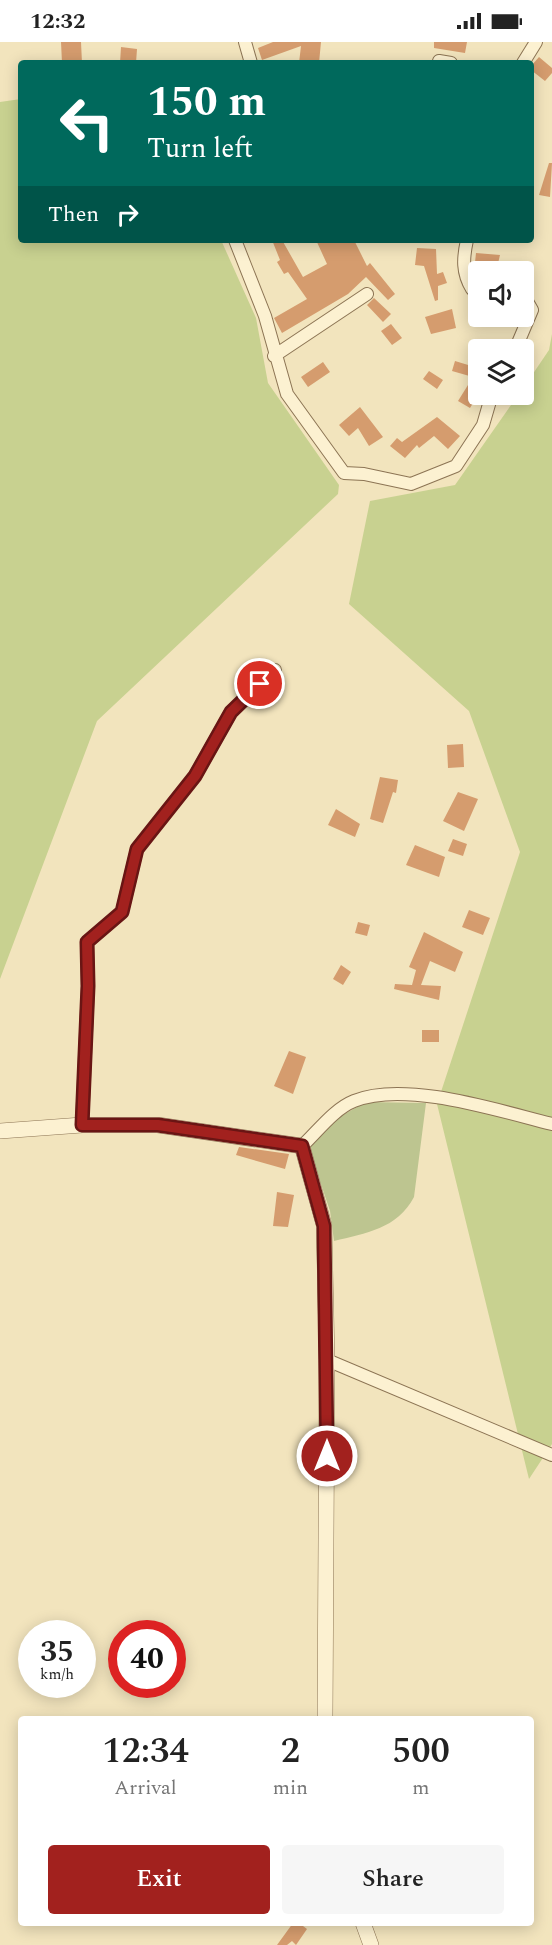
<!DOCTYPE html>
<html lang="en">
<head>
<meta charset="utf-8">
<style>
	body { margin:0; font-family:Spectral,serif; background:#f6f6f6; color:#222; height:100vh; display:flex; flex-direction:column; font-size:22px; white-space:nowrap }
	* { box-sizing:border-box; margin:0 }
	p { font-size:20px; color:#767676 }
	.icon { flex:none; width:33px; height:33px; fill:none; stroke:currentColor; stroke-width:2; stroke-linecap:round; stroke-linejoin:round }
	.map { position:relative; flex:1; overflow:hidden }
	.side { position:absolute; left:18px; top:1674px; width:516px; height:210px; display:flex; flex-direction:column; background:#fff; border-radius:6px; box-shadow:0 3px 15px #0003 }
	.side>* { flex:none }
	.top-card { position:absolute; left:18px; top:18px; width:516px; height:183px; border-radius:6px; box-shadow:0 3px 15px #0003; background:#00695c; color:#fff; overflow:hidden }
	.fabs { position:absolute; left:468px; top:219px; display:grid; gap:12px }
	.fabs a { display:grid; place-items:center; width:66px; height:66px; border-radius:6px; background:#fff; box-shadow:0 3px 15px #0003; font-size:30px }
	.speed { position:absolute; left:18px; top:1578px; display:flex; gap:12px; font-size:30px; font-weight:700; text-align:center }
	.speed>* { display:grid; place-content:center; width:78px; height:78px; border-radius:50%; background:#fff; box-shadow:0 3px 15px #0003; line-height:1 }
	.speed small { font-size:15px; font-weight:400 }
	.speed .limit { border:9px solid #d22; background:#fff; color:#111 }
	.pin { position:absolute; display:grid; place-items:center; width:51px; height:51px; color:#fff; margin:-26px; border:3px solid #fff; border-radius:50%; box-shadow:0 2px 6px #0007 }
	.me { position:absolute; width:66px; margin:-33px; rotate:0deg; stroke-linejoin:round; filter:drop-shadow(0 0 4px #0008) }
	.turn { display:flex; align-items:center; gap:21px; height:126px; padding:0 30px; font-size:27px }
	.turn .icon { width:78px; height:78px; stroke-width:2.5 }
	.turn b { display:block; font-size:42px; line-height:51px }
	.then { display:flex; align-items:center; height:57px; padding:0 30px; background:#0003; gap:12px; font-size:22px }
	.eta { display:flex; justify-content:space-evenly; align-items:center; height:102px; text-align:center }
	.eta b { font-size:36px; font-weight:600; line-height:42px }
	.action { display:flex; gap:12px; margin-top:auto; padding:12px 30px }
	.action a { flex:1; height:69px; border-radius:6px; background:#a2211e; color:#fff; font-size:24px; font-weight:600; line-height:69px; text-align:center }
	.action a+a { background:#f6f6f6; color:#222 }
	.status { display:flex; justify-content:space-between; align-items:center; height:42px; padding:0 30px; background:#fff; direction:ltr }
	.status svg { height:16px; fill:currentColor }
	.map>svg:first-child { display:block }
	.green { fill:#c8d190 }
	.cemetery { fill:#bdc590 }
	.building { fill:#d59c6e }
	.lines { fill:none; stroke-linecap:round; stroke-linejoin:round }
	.minor-casing { stroke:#8c7454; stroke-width:14 }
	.tertiary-casing { stroke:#8c7454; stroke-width:16 }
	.minor { stroke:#fcf1d1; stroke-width:12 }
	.tertiary { stroke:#fcf1d1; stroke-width:15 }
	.route-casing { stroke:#691514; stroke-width:15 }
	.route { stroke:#a2211e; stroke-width:10 }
</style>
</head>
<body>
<div class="status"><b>12:32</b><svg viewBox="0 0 49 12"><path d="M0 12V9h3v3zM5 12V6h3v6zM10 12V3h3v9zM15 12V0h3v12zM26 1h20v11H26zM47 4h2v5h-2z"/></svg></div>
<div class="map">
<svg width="552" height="1903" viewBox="0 0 552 1903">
	<rect width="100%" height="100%" fill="#f2e4bd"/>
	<path class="green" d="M21,57V198H221L256,276L268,341L339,443L338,452L97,679L0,937V60Z
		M552,292V1402L529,1437L437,1062L520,810L469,669L349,562L370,459L455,443L518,353L524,352V345L549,308Z"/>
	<path class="cemetery" d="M366,1060L426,1061L414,1155C397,1187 366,1191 334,1199L330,1169L310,1109L312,1097L341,1074Z"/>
	<path class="building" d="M61,0H81L82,21H62Z
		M273,0H321L319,21H299L301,4L262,18L258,6Z
		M434,0H467L465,11L434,6Z
		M121,5L137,7L136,21H120Z
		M539,15L552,26V31L545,39L531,28V24Z
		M549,121H552L550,155L539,153Z
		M272,198H282L303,235L327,222L316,198H354L367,224L370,221L395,252L388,258L366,235L348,252L282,291L274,276L307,257L288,230L284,232L277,220L280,218Z
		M417,206L436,207L437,232L443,230L447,241L438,244V258L435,259L424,224L415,223Z
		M476,211L500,213L496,230H474Z
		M374,256L391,272L383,280L367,263Z
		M452,267L456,286L431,292L425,275Z
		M391,282L402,296L392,303L381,289Z
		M455,319L478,326V353L470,366L458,359L473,335L452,329Z
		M323,320L330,330L308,345L301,335Z
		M429,329L443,338L437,347L423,337Z
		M360,365L383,395L369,404L358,386L349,394L339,383Z
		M437,375L460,394L448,407L434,394L419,406L417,403L405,416L390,404L397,396L402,400Z
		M463,702L464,725L448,726L447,703Z
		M380,735L398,738L396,751L393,750L383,781L370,777Z
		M458,750L478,757L464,789L443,779Z
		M336,767L360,782L355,795L328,783Z
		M453,797L467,802L463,814L448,809Z
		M415,803L445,815L439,835L406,823Z
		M469,868L490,876L483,893L462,885Z
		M358,880L370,883L367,894L355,891Z
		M424,890L463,910L455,930L430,919L421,943L441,944L439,958L394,947L395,942L412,943L416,928L409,925Z
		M341,923L351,930L343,943L333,937Z
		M422,988H439V1000H422Z
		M289,1009L306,1015L293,1052L274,1044Z
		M239,1105L289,1112L285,1127L236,1113Z
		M277,1150L294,1153L288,1185L273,1184Z
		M293,1881H299L307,1887L296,1903L292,1899L287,1903H277Z"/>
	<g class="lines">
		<defs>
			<path id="minor" d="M245,0L251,21
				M439,19L451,21
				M523,21L536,0
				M235,198L265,274L287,352L344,431L364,432L411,442L456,424L483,383L492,352
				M467,198C463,216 462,231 472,247H478
				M515,308L532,268L524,254
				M274,314L367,252
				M82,1083L88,944L87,900L122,870L137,807L195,734L231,670L275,628
				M302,1104C318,1089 334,1067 354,1059C405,1038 499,1069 552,1082
				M327,1318L552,1413"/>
			<path id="tertiary" d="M0,1089L82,1083H158L302,1104L324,1183L327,1318L325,1677
				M363,1881L371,1903"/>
		</defs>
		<use href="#minor" class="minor-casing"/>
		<use href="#tertiary" class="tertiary-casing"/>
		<use href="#minor" class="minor"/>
		<use href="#tertiary" class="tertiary"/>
	</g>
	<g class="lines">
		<defs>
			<path id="route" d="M260,642L231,670L195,734L137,807L122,870L87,900L88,944L82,1083H158L302,1104L324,1184L327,1414"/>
		</defs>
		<use href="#route" class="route-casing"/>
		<use href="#route" class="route"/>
	</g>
</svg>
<div class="fabs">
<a><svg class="icon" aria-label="sound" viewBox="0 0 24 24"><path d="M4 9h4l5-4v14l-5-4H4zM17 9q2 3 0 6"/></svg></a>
<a><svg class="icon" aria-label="layers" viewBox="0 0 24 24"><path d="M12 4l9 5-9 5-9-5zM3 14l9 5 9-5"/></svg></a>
</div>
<div class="speed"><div>35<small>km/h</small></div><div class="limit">40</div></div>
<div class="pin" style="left:260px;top:642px;background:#d93025"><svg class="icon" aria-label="arrive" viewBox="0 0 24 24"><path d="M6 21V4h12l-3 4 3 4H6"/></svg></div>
<svg class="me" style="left:327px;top:1414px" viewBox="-20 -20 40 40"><circle r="17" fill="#a2211e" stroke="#fff" stroke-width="3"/><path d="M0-11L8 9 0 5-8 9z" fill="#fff"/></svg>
<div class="top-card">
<div class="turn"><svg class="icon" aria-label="left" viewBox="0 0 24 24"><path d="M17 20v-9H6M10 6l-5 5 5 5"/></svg><div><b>150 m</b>Turn left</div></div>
<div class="then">Then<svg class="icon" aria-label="right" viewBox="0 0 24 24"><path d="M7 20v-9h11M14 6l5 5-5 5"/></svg></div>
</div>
<section class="side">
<div class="eta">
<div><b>12:34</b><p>Arrival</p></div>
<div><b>2</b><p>min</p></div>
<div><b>500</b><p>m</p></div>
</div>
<div class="action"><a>Exit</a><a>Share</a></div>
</section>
</div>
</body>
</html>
